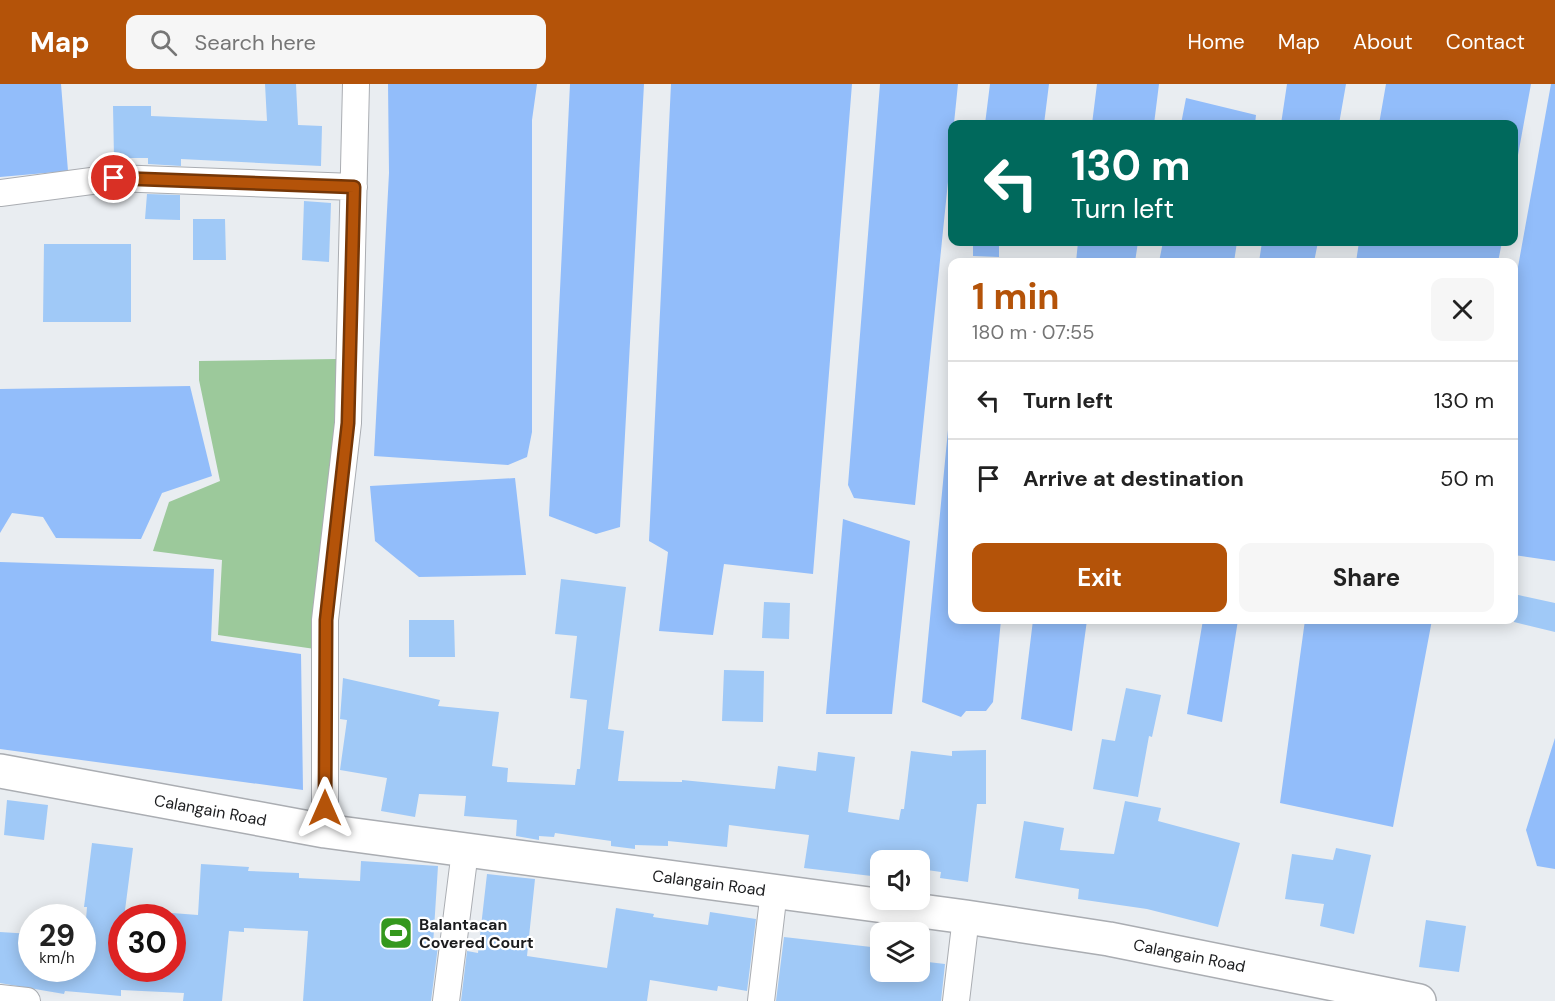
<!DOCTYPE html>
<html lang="en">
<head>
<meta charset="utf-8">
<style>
	body { margin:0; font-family:"DM Sans",sans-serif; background:#f6f6f6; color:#222; height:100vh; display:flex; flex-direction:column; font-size:22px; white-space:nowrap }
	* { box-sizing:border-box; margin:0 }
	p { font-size:20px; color:#767676 }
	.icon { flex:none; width:33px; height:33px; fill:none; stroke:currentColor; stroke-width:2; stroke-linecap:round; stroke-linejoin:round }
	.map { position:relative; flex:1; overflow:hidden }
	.panel { position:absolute; left:948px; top:174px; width:570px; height:366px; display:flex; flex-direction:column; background:#fff; border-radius:12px; box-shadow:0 3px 15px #0003 }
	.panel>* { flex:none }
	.guide { position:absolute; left:948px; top:36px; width:570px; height:126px; border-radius:12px; box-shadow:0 3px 15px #0003; background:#00695c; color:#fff; overflow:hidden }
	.fabs { position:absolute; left:870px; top:766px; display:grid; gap:12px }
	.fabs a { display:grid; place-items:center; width:60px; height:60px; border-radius:12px; background:#fff; box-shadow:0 3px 15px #0003; font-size:30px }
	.speed { position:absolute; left:18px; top:820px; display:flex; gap:12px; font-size:30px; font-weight:700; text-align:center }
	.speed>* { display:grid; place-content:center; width:78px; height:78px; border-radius:50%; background:#fff; box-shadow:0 3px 15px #0003; line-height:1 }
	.speed small { font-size:15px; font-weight:400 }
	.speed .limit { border:9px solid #d22; background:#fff; color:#111 }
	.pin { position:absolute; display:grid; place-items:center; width:51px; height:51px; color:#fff; margin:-26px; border:3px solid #fff; border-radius:50%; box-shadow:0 2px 6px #0007 }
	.me { position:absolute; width:66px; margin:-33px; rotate:0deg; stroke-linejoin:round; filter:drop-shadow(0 0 4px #0008) }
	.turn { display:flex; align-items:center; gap:21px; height:126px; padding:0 24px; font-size:27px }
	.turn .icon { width:78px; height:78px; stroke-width:2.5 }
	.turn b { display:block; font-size:42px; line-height:51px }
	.round { display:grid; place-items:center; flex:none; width:63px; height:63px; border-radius:12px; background:#f6f6f6 }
	.headline { display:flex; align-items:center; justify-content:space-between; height:102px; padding:0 24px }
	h1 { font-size:36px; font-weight:700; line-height:45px; color:#b45309 }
	.action { display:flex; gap:12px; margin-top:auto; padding:12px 24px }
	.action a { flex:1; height:69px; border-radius:12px; background:#b45309; color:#fff; font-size:24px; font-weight:700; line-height:69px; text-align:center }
	.action a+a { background:#f6f6f6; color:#222 }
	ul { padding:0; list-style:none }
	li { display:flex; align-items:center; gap:18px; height:78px; padding:0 24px; border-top:2px solid #e0e0e0 }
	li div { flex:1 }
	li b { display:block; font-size:22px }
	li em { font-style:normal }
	header { display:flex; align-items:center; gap:36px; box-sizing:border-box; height:84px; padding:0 30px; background:#b45309; color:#fff }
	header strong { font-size:28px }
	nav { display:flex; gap:33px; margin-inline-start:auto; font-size:21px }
	.search { width:420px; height:54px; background:#f6f6f6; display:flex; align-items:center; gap:15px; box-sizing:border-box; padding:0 21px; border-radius:12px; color:#767676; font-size:22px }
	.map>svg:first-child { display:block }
	.green { fill:#9cc99b }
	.water { fill:#92bdfa }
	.building { fill:#a0c9f7 }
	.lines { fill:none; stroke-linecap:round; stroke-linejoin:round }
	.street-casing { stroke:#aaadb2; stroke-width:28 }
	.secondary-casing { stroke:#aaadb2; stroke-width:36 }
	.street { stroke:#fff; stroke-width:26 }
	.secondary { stroke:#fff; stroke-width:33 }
	.route-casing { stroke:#753606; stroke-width:15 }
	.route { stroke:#b45309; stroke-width:10 }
	.labels { text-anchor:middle; stroke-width:4.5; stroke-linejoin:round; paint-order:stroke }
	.street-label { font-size:16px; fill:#1b1c1e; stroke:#fff }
	.poi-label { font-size:16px; font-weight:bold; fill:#1b1c1e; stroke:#fff; text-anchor:start }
</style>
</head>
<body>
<header>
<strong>Map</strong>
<div class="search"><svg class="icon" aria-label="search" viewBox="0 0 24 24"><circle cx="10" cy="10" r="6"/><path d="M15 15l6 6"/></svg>Search here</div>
<nav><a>Home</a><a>Map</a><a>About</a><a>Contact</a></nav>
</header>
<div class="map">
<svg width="1555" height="917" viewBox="0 0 1555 917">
	<rect width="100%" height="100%" fill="#e9edf1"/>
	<path class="green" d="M336,275V340L315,565L218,551L222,476L153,467L169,418L220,397L199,296V277Z"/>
	<path class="water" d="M0,0H61L68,87L0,93Z
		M388,0H537L532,36V348L527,373L508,381L374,372L389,89Z
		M570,0H644L620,443L596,450L549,432Z
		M671,0H852L813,490L724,480L713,551L659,547L668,468L649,457Z
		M880,0H958L915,421L854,414L848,401Z
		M990,0H1049L1044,40H985Z
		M1097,0H1159L1154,40H1092Z
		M1287,0H1346L1339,40H1281Z
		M1386,0H1531L1514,93V40H1379Z
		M1551,0H1555V477L1514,471V205Z
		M1186,14L1256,31L1255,40H1181Z
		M973,158H999V173L973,172Z
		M1078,158H1138L1135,178H1076Z
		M1163,158H1237L1234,178H1159Z
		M1262,158H1318L1314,178H1259Z
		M1359,158H1502L1498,178H1356Z
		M190,302L212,392L162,409L141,455L56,454L43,433L12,429L0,449V305Z
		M952,304V536H1001L993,618L986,627H966L961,633L922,618Z
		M515,394L526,491L419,493L375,457L370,402Z
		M843,435L910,457L892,630H826Z
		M0,478L214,485L211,557L301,570L303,706L0,665Z
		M1033,536H1087L1072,647L1021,635Z
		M1203,536H1238L1222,638L1187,630Z
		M1305,536H1432L1393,743L1280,719Z
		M1555,654V785L1537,782L1526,746Z"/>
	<path class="building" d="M265,0H296L298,41L322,42L321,82L181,75V82L148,80V74H114L113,22H151V32L267,37Z
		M147,110L180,111V136L145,135Z
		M304,117L331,119L329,178L302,176Z
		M193,135H225L226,176H193Z
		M44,160H131V238H43Z
		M561,495L626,503L608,645L624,647L618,697L682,698V696L775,705L778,682L816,687L818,668L855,673L848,728L899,736L901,725H904L911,667L952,672V667L986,666V720H977L968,798L940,794L941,788L920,785V777H880V793L804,784L809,751L729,741L727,763L668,757V762L635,761V765L611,762V757L555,749L554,753L539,752V756L516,752L517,736L464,732L466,712L419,710L415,733L381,727L387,694L340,686L347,636L340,635L343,594L440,616L438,622L499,628L492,682L508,684L507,698L575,701L577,685H580L587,616L570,614L577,552L555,550Z
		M1514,510L1555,519V548L1514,538Z
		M764,518L790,519L789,555L762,554Z
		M409,536H454L455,573H409Z
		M724,586L764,587L763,638L722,637Z
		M1126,604L1161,611L1152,653L1149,652L1138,713L1093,705L1102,655L1115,657Z
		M7,716L48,721L44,756L4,751Z
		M1125,717L1161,724L1158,737L1240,759L1218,843L1147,825L1078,815L1079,805L1015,794L1024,737L1064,744L1060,766L1114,770Z
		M92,759L133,764L124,834H122V885H172V829L198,831L201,780L249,783L248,787L299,789V794L360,797L361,777L438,782L433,861L438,862L431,917H303L308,847L244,844V848L229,847L222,917H183L184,909L121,906V912L65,907L64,910L0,899V848L32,850V885H82L87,823H84Z
		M1336,764L1371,771L1354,850L1320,842L1324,820L1285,815L1292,770L1333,776Z
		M487,790L535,795L527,872L607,884L616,824L654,830L653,833L708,841L710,828L756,835L747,907L718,902L717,907L650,896L647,917H461L467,867L478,869Z
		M1426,836L1466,842L1459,888L1419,883Z
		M784,853L880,864V888H920V869L929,870L928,878L945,880L941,917H776Z"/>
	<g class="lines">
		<defs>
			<path id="street" d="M0,109L114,94L354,103
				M325,747V536L348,339L356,0
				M0,914L27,917
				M446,917L465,767
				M761,917L774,807
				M956,917L966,833"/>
			<g id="secondary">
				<path id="s1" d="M0,687L325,747L966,833L1109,855L1419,917"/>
			</g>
		</defs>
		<use href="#street" class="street-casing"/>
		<use href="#secondary" class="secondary-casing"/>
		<use href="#street" class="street"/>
		<use href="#secondary" class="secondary"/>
	</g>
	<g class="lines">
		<defs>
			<path id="route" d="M114,94L354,103L348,339L326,536L325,724"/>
		</defs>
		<use href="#route" class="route-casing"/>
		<use href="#route" class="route"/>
	</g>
	<defs>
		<symbol id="stadium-square" viewBox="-11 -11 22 22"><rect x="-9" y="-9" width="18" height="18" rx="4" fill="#34981d" stroke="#fff"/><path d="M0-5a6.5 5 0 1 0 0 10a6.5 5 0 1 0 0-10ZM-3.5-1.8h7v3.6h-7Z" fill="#fff"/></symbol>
	</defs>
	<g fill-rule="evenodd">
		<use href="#stadium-square" x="377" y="830" width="38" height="38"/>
	</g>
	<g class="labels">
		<g class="street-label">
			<text dy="6" stroke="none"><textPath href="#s1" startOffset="214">Calangain Road</textPath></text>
			<text dy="6" stroke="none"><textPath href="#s1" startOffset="718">Calangain Road</textPath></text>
			<text dy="6" stroke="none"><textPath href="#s1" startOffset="1204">Calangain Road</textPath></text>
		</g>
		<g class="poi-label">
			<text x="419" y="846">Balantacan<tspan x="419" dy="18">Covered Court</tspan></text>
		</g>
	</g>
</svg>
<div class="fabs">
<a><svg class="icon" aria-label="sound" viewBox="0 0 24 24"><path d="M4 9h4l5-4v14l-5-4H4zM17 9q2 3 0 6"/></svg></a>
<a><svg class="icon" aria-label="layers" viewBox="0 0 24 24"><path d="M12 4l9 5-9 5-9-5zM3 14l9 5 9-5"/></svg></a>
</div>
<div class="speed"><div>29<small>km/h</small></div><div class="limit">30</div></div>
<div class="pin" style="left:114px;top:94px;background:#d93025"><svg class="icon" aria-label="arrive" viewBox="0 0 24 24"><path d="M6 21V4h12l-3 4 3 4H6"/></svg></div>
<svg class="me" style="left:325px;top:724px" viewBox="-20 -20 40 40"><path d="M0-17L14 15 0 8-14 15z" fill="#b45309" stroke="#fff" stroke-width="4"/></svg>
<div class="guide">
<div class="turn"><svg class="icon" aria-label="left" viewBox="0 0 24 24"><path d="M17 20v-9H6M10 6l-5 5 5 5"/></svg><div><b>130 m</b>Turn left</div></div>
</div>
<section class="panel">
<div class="headline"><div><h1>1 min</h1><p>180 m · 07:55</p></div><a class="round"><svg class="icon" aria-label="close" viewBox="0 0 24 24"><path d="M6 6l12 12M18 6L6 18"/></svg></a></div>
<ul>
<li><svg class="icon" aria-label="left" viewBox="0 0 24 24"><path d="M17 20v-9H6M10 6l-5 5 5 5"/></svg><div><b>Turn left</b></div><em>130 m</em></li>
<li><svg class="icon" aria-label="arrive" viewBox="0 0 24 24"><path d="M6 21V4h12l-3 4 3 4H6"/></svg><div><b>Arrive at destination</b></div><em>50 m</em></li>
</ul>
<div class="action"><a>Exit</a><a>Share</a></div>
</section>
</div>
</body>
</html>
